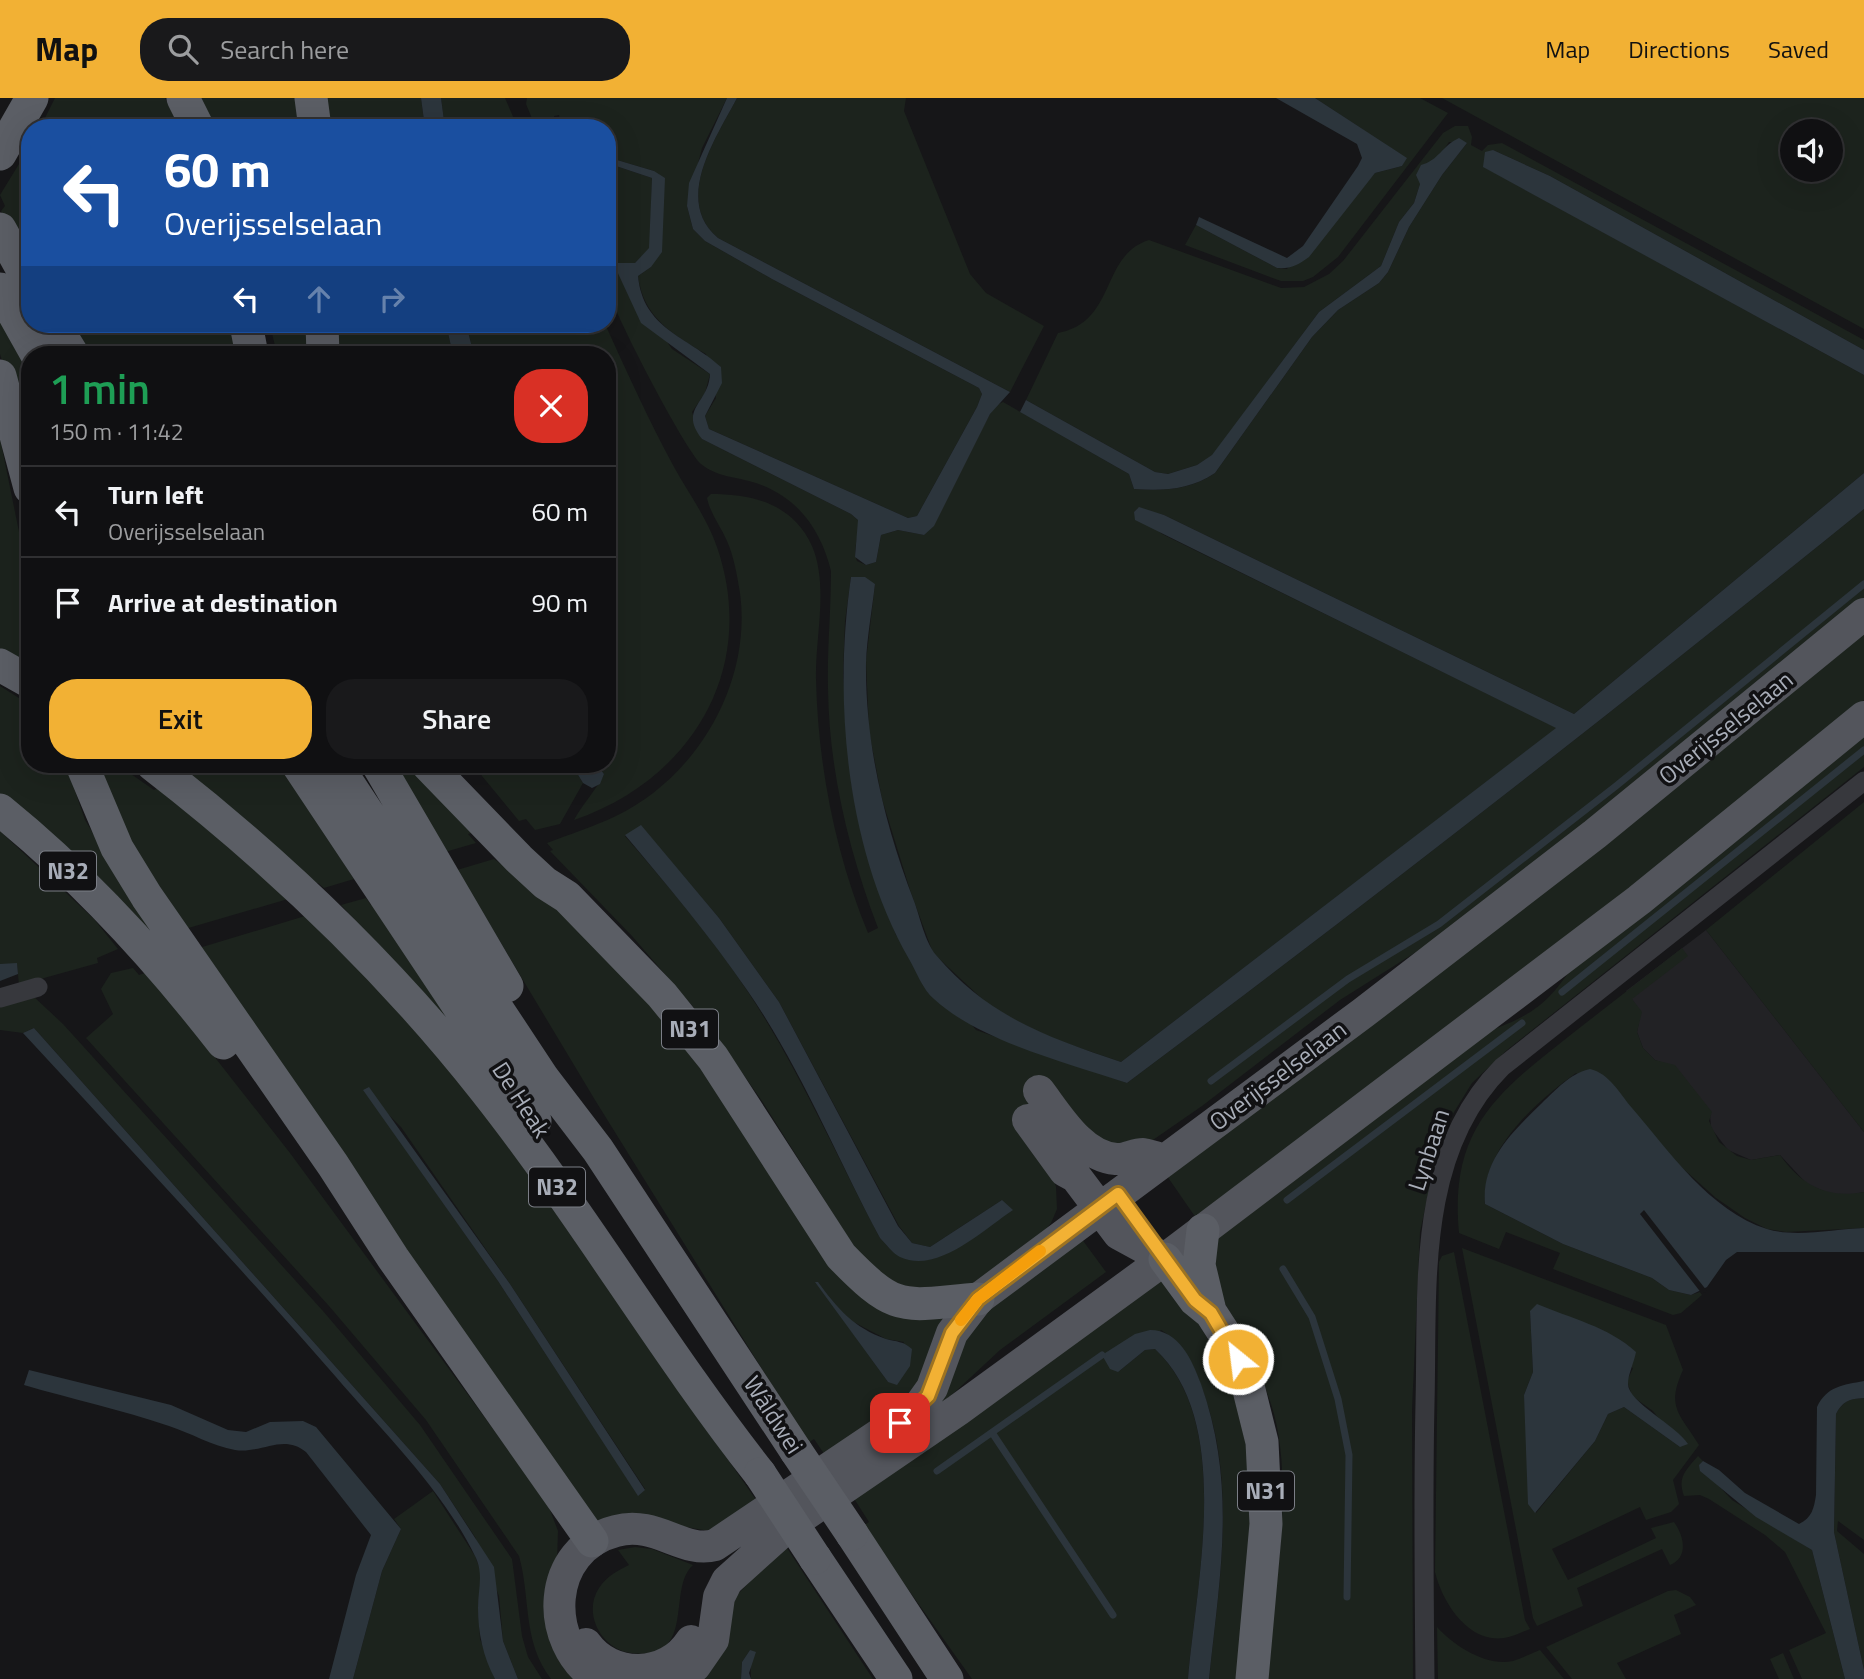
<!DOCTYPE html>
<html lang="en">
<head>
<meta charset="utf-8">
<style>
	body { margin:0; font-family:"Titillium Web",sans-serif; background:#19191b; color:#f1f3f6; height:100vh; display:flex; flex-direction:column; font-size:26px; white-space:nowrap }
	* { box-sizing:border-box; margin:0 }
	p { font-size:23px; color:#9c9d9f }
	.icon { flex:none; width:38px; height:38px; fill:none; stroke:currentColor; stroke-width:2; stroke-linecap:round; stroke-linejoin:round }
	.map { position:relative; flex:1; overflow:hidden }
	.side { position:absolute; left:21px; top:248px; width:595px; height:427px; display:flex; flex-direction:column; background:#101012; border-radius:28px; box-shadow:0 7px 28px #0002,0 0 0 2px #303032 }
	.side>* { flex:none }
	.banner { position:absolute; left:21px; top:21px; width:595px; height:214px; border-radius:28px; box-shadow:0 7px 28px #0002,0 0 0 2px #303032; background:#1a4fa0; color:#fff; overflow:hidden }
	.buttons { position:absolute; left:1780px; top:21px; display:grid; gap:14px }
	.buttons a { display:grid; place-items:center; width:63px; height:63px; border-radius:50%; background:#101012; box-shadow:0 7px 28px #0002,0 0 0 2px #303032; font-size:35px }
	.pin { position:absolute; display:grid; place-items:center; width:60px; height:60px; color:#fff; margin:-30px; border-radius:14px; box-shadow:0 4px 10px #0006 }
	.me { position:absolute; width:77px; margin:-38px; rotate:331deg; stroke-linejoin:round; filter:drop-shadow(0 0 5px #0008) }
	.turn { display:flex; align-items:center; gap:24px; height:147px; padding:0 28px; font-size:32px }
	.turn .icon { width:91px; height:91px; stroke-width:2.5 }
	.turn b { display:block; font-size:49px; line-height:60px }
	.lanes { display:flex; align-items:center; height:66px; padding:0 28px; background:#0003; justify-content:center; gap:35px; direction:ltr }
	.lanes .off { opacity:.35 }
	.round { display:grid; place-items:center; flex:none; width:74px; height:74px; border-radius:28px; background:#19191b }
	.summary { display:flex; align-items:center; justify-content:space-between; height:119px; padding:0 28px }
	h1 { font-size:42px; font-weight:600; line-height:52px; color:#1e9e55 }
	.cta { display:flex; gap:14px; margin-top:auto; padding:14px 28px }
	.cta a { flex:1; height:80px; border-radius:28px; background:#f2b134; color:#111; font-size:28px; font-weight:600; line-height:80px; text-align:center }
	.cta a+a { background:#19191b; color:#f1f3f6 }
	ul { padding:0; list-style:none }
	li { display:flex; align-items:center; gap:21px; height:91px; padding:0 28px; border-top:2px solid #303032 }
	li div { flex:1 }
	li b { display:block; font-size:26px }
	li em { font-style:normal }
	header { display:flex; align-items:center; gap:42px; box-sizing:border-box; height:98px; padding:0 35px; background:#f2b134; color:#111 }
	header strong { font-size:33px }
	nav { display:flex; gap:38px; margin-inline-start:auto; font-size:24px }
	.search { width:490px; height:63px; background:#19191b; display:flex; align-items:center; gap:18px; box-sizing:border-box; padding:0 24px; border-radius:28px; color:#9c9d9f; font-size:26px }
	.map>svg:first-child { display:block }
	.built { fill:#222225 }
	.green { fill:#1c231d; fill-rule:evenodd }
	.water { fill:#2c353c }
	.pier { fill:#161618 }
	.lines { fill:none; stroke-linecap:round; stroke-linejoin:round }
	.stream { stroke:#2c353c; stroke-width:7 }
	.minor { stroke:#37383d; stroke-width:19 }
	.primary { stroke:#53555c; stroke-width:32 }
	.trunk { stroke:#5b5e65; stroke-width:33 }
	.trunk-bridge { stroke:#5b5e65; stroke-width:33 }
	.route-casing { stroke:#9d7322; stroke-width:18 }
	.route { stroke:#f2b134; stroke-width:12 }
	.slow { stroke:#f59e0b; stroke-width:12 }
	.labels { text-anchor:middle; stroke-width:7; stroke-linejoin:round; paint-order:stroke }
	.shield { fill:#111113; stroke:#7b7e86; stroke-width:2 }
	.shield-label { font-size:23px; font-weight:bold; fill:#a8adb8 }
	.street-label { font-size:24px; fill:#a8adb8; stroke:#111113 }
</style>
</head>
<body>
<header>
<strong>Map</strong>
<div class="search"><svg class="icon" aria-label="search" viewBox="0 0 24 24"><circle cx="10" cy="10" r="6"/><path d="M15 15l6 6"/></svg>Search here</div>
<nav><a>Map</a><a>Directions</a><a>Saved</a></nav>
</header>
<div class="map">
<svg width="1864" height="1581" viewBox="0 0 1864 1581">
	<rect width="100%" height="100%" fill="#161618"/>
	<path class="built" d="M1706,832L1864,1034V1094L1846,1098L1826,1094L1807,1086L1780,1057L1751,1062L1728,1052L1711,1030L1710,1016L1666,966L1655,962L1643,950L1637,934L1641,914L1626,893Z"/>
	<path class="green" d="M55,0H165L180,30H40Z
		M199,0H298L302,30H213Z
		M324,0H421L425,30H327Z
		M441,0H505L518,30H445Z
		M527,0H727L702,50L687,108L693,131L705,143L772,181L979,290L982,296L977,309L917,418L908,420L709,331L705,318L716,300L706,256C673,237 643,219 638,178L651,169L654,73L607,59V30H561L559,17L554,18L555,30H536L526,6Z
		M737,0H906L904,13L970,176L986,195L1044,228L1010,294L718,140C673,102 716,40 737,0Z
		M1315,0H1420L1448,15L1338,159L1313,179L1303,183H1281L1185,147L1196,127L1277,170L1287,171L1375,75L1402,68L1406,60Z
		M1442,0H1864V231ZM1830,33V72H1792V33Z
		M1455,28H1468L1472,39L1471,47L1482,53L1488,47L1502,45L1864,242V252L1550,78L1493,52L1484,69L1864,277V375L1574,616L1164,417L1138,410L1134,414L1162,436L1557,630L1121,964L1051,940L994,912L933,855L910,792L882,701L869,633L866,563L875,486L851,479L845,523L843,576L852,689L862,739L896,837L976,932L1127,985C1377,798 1622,607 1864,411V502L1451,832L1340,902L1202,1008L1150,1044L1134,1050L1093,1040L1052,1075L1056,1089L1057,1111L1051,1125L1040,1138L973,1186L921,1197L868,1171L762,1003L707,925L632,838L550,753L553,752L547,745C570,736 593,729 616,718C697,679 752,585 740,495C737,477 734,459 727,443C721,429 710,415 707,400L711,396C753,396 793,406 812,448C829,488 815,539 816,581C818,667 835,755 868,835L878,830C849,754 829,672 828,591C827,552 831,513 831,473C821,432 798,399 756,385C738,379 716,379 701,366C685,352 609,207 607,187C603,147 607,105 607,65L652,80L650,150L635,165H618L616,171L672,251L710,276L705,295L692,314L702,341L851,416L858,422C860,436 852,451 857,463L866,467L876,464L881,437L898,432L924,437L990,316L995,308L1003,304L1129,376L1134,391C1163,393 1191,392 1215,375L1312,239L1338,212L1379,185L1388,174L1409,129L1442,77L1467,45L1449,44L1420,86L1414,105L1399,124L1381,168L1319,214L1212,358L1197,367L1168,376L1155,374L1026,302L1058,235C1117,224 1100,157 1149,142L1281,190L1304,189L1329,176L1343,163L1443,35ZM641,728L719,820L779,904L899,1128L912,1145L930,1149L1002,1102C977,1126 940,1179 900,1158C892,1155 886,1146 880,1140C836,1058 799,971 748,894C712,839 668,788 625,738Z
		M30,48V164L1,113L5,108L0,97Z
		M0,217L30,270V359L0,256Z
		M68,226H235L240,257H87Z
		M270,226H309L310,257H277Z
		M334,226H446L453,257H335Z
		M466,226H605C627,274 649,323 674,369C689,396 707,420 717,449C759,571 691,682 574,722C582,707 599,688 604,676L597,667H607V257H474Z
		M0,340L30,488V570L0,553Z
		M1864,535V602L1650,775L1196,1120L1167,1078Z
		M0,588L30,607V667H66L85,722L151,832L141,835L0,701Z
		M1864,634V669L1507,952L1472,985L1451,1019L1433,1073L1420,1134L1412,1312L1413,1581H1266C1273,1500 1296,1387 1272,1309C1264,1285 1256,1262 1244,1239C1228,1208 1201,1179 1216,1141L1487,934C1534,916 1547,907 1575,865Z
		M97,667H118L154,692L160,689L288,801L185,831L137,767Z
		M170,667H282L354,781L324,790L318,785L311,787Z
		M393,667H413L475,734L468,736L476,745L445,754Z
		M473,667H572L583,685L560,726L535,732L526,721L519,723Z
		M1864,704V1034L1706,832Z
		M0,733L94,821L118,851L97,860L98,865L19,887L17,866H0Z
		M494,761L501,766L512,763L656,907L833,1160L946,1217L921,1288L829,1363L814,1341L808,1345L595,1002L457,772ZM816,1184L844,1219L886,1241L904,1244L888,1284Z
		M366,800L371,807L378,805L474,952L341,807Z
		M305,818L319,823L477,1001L761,1409L709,1433L680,1428L596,1429L199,850ZM364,992L401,1029L510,1186L645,1391L638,1397L498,1183Z
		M1682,850L1688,858L1632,901L1642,914L1637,934L1643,950L1655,962L1675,967L1712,1014L1709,1023L1719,1044L1737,1058L1751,1062L1780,1057C1801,1087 1827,1101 1864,1094V1130L1786,1134L1767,1131L1745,1120L1716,1100L1576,975C1536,1004 1481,1052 1485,1106L1563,1146L1652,1180L1669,1192L1691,1197L1700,1194L1702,1197L1681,1215L1673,1217L1553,1171L1560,1155L1506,1134L1499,1151L1459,1135C1449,1030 1498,994 1573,935C1609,907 1646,878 1682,850Z
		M133,870L139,877L148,874L290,1055L547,1404L558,1433L557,1464L580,1581H551C522,1543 531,1501 519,1458L426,1322L329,1208L86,940L113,916L101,891L111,875Z
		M33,898L63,926L323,1213L420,1327L512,1461L522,1538L528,1559L542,1581H518L503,1543L499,1498L475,1439L440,1386L34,930L23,935L0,932V906Z
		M1081,1140L1106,1174L1000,1252L927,1320L968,1228Z
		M1462,1150L1666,1227L1683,1272C1666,1309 1679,1315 1699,1347L1673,1382L1679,1406L1671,1414L1646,1422L1640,1409L1552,1451L1568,1482L1656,1440L1651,1430L1674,1424C1684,1438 1689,1459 1670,1467L1662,1451L1577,1490L1583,1508L1537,1528L1533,1520ZM1530,1213L1633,1270L1627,1283L1632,1298L1653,1313L1680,1349L1624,1309L1608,1316L1595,1343L1536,1415L1524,1297L1533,1274Z
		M1454,1154L1525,1522L1530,1531C1522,1534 1513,1539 1504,1540C1467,1545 1442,1503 1435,1474L1439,1164L1442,1158Z
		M1166,1176L1228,1272L1242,1316L1254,1389L1239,1581H1209C1219,1486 1237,1388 1204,1296C1195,1269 1186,1248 1161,1232L1118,1274L1145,1252L1155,1251C1234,1325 1196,1485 1188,1581H972L863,1428L869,1424L853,1399Z
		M1864,1300V1442L1838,1423L1837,1433L1864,1456V1572L1834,1434L1836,1316C1843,1303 1849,1301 1864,1300Z
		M1698,1358L1703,1363L1699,1367L1732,1402L1812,1452L1845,1581H1802L1789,1552L1826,1535L1785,1454L1765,1437L1709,1401L1700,1397L1684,1398C1677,1379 1686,1372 1698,1358Z
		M433,1393L475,1458L482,1477L478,1508L480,1541L495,1581H353L382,1473L401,1431L394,1421Z
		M785,1447L873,1581H751L750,1552L742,1564L741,1581H703L736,1498Z
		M635,1449L652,1451L693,1467C666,1491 698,1564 631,1555C602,1551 582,1516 599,1490C607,1478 617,1473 629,1467L618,1452Z
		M1676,1492L1690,1499L1696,1507L1674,1517L1681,1536L1617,1565L1626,1581H1572L1546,1549L1668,1493Z
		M1437,1529C1454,1548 1487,1569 1513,1563C1522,1560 1532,1555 1540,1552L1564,1581H1438Z
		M1783,1555L1794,1581H1779L1770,1561Z"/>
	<path class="water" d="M421,0H441L445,30H425Z
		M727,0H737C716,40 673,102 718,140L1010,294L990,316L934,428L924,437L898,432L881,437L876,464L866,467L855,459L858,422L851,416L702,341C678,311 709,305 710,276L641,225L616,171L618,165H635L649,150L652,80L607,65V59L654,73L665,80L662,154L651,169L638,178C643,231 687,238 721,269L722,285L705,318L709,331L908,420L917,418L977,309L982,296L979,290L772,181L705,143L693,131L687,108L689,85Z
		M1276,0H1315L1407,60L1402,68L1375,75L1309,159C1298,167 1291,171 1277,170L1196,127L1199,119L1287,160L1303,148L1358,68L1362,60L1357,46Z
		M1459,40L1467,45L1442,77L1409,129L1388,174L1379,185L1338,212L1312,239L1215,375C1190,392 1163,393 1134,391L1129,376L1020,314L1026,302L1155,374L1168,376L1197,367L1212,357L1319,214L1381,168L1399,124L1414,105L1420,86L1416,77L1421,67C1438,63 1443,47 1459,40Z
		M1493,52L1550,78L1864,252V277L1483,69L1485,54Z
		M446,226H466L474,257H453Z
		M1864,375V411C1622,607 1377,798 1127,985C1068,965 979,943 934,901C923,892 916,873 909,861C846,751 833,602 851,479H865L875,486C872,512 867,539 866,565C865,646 885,728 914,803C920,819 925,844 936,857C989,919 1045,938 1121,964L1556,630L1135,422L1134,414L1139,409L1164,417L1574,616Z
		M572,667H597L604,676L600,686L592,690L583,685Z
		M641,727L719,820L779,904L898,1128L912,1145L930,1149L1002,1102L1013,1112C984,1131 937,1177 900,1159C892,1155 886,1146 880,1140C836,1058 800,968 747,892C710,838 667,787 625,737Z
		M17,865L18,876L0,883V866Z
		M34,930L440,1386L494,1469L503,1543L518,1581H495C483,1559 478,1534 478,1510C478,1491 484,1476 475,1458C442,1391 384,1335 336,1279C234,1162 128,1049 23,935Z
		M1590,971C1609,975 1620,996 1632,1010C1669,1053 1710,1113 1767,1131C1796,1140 1834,1131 1864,1130V1154H1737L1726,1162L1707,1189L1691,1197L1669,1192L1652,1180L1563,1146L1485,1106C1481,1063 1513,1033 1542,1005C1557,991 1569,976 1590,971Z
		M369,989L510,1186L645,1392L638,1398L498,1183L363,992Z
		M815,1184H818C837,1210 854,1230 886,1241C897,1244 903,1243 912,1251L910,1268L897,1287L888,1284Z
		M1537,1206C1570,1220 1609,1229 1636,1254C1634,1265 1628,1276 1628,1286C1628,1304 1677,1328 1688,1346L1680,1349L1624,1309L1608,1316L1595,1343L1535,1415L1528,1406L1524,1297L1533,1274L1530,1213Z
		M1150,1232C1179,1232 1192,1262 1201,1286C1237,1388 1220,1476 1209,1581H1188C1196,1485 1234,1324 1155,1251L1145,1252L1118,1274L1110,1271L1102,1257L1135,1236Z
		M29,1272L171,1307L228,1332L246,1334L270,1324L303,1323L316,1329L401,1431L382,1473L353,1581H329L356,1477L371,1437L306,1354C283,1335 262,1356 235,1352C212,1348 191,1335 169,1328C122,1312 72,1301 24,1287Z
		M1864,1283V1300C1849,1301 1843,1303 1836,1316L1834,1434L1864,1572V1581H1845L1812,1452L1756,1419L1700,1373L1699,1367L1703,1363L1719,1372L1745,1395L1799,1426C1812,1420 1814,1410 1816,1397L1817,1309C1827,1288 1843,1287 1864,1283Z
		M750,1552L756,1554L749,1575L751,1581H741L742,1564Z"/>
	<path class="pier" d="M1644,1112L1707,1193L1702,1196L1640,1116Z"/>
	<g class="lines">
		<path class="stream" d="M1562,894L1864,652
			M1211,983L1348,881L1439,826L1616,688L1864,486
			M1287,1102L1522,925
			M1283,1171L1312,1219L1338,1301L1349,1357L1347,1499
			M993,1336L1113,1517
			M937,1373L1102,1257"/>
		<path class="minor" d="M0,900L38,889
			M1425,1581C1424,1489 1423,1397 1425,1305C1428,1192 1415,1056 1502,969L1864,683"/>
		<path class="primary" d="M1039,993C1058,1018 1081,1058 1116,1061C1125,1062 1134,1056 1143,1056C1150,1057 1158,1060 1164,1062
			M1028,1022L1065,1073L1076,1079L1119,1136L1165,1161
			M586,1546C611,1581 667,1581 691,1543
			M598,1581C542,1544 546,1451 616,1433C656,1422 683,1456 715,1447L917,1311L932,1290L952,1235L978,1201L1363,915L1595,736L1864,516
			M677,1581L695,1568L713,1542L719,1499L727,1483L787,1429L958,1312L1165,1161L1639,802L1864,619"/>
		<path class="trunk" d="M183,0L198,30
			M311,0L315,30
			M0,56L32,0
			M0,131L30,185
			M0,191L37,257
			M54,226L73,257
			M246,226L252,257
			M322,226L323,257
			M0,278L30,390
			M0,567L30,584
			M82,667L117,750L147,799L333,1067L393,1160L592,1443
			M153,667C277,763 388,869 485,992C583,1116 663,1253 760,1376
			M298,667L535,1023
			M336,667L543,980L598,1052L796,1353
			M378,667L507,888
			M428,667L519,761L545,785L567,799L662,897L713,960L841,1158C898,1217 902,1207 978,1201
			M0,712C84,780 157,860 223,945
			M1203,1132L1199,1167L1210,1213
			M1165,1161L1195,1202L1211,1215L1229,1243L1248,1288L1262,1344L1266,1426L1252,1581
			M852,1436L947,1581
			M815,1460L896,1581"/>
		<path class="trunk-bridge" d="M796,1353L852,1436
			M760,1376L815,1460"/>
	</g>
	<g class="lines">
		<defs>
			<path id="route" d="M900,1325L928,1298L952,1235L978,1201L1118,1096L1195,1202L1211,1215L1238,1261"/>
		</defs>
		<use href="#route" class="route-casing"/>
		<use href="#route" class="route"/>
		<path class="slow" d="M961,1222L978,1201L1040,1153"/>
	</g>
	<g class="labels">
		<g class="shield">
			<rect x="40" y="753.5" width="56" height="39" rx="5"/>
			<rect x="662" y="911.5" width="56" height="39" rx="5"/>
			<rect x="529" y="1069.5" width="56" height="39" rx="5"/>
			<rect x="1238" y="1373.5" width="56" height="39" rx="5"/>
		</g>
		<g class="shield-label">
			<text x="68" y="781">N32</text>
			<text x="690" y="939">N31</text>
			<text x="557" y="1097">N32</text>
			<text x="1266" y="1401">N31</text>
		</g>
		<g class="street-label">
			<text transform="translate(1726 630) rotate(-39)" y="8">Overijsselselaan</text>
			<text transform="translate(1278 978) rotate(-37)" y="8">Overijsselselaan</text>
			<text transform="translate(521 1002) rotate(57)" y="8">De Heak</text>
			<text transform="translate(1429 1052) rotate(-72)" y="8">Lynbaan</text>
			<text transform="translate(773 1317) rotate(57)" y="8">Wâldwei</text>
		</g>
	</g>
</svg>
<div class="buttons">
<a><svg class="icon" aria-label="sound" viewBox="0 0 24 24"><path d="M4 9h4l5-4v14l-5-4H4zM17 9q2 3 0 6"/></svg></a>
</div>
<div class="pin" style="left:900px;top:1325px;background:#d93025"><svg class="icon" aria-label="arrive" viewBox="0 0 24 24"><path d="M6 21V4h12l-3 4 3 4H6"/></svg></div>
<svg class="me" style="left:1238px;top:1261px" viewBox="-20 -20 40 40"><circle r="17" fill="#f2b134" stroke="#fff" stroke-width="3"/><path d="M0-11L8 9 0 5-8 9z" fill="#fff"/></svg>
<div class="banner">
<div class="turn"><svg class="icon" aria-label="left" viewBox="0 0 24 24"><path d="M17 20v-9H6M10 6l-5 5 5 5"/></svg><div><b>60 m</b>Overijsselselaan</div></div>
<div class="lanes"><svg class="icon" aria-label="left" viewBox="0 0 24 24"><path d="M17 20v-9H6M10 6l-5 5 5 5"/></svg><svg class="icon off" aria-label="ahead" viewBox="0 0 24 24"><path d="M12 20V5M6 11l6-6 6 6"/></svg><svg class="icon off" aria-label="right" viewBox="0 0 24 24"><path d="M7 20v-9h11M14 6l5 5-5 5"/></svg></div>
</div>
<section class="side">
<div class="summary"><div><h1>1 min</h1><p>150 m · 11:42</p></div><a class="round" style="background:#d93025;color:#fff"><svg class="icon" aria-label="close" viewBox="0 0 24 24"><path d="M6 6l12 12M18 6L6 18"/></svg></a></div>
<ul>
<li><svg class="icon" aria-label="left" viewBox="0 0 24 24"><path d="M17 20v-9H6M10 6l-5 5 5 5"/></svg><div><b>Turn left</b><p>Overijsselselaan</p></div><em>60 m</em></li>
<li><svg class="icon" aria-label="arrive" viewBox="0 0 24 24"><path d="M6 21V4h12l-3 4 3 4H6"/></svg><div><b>Arrive at destination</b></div><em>90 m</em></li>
</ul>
<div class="cta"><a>Exit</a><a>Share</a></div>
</section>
</div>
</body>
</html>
